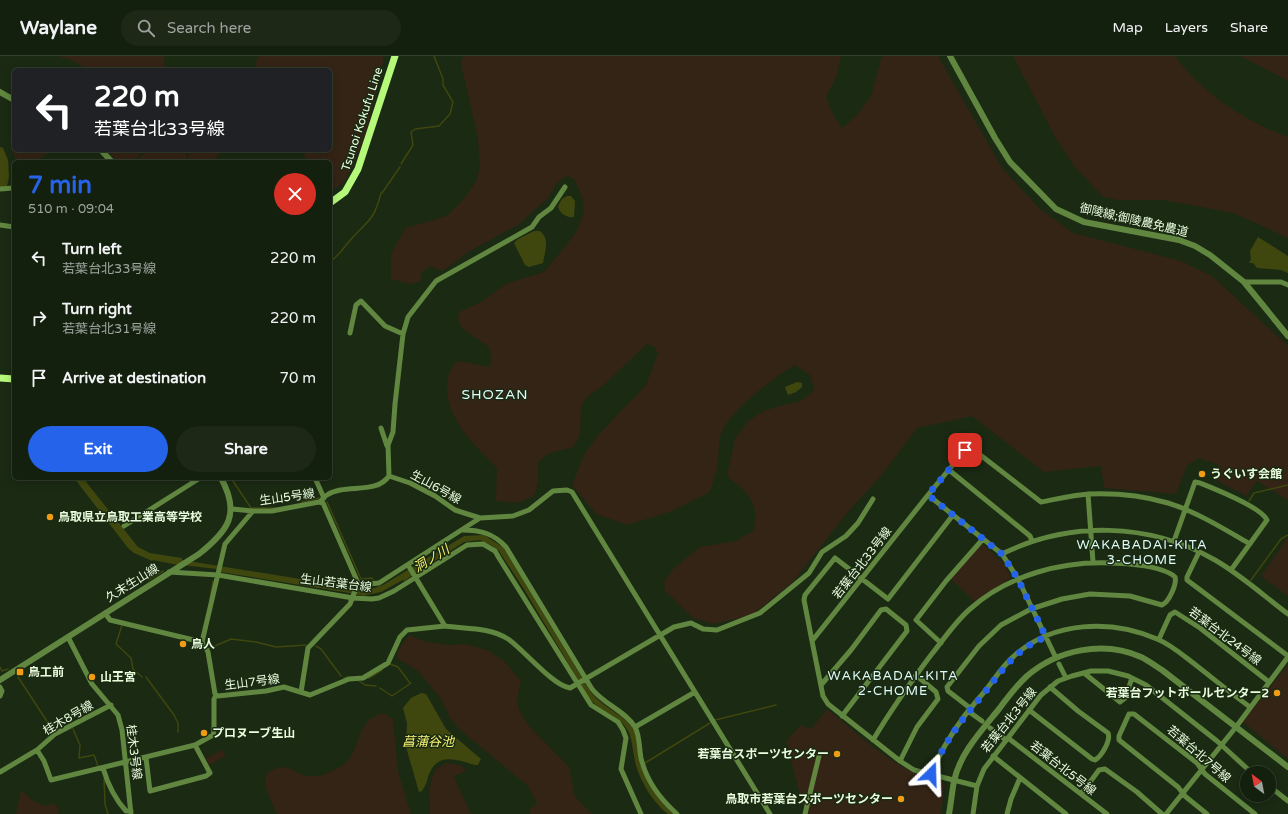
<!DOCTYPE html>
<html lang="en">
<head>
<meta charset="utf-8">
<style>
	body { margin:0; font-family:"Varela Round","Noto Sans JP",sans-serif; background:#1d2817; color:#f1f3f6; height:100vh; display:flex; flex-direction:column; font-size:15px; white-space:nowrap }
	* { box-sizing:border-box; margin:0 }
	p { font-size:13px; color:#9da39e }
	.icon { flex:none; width:22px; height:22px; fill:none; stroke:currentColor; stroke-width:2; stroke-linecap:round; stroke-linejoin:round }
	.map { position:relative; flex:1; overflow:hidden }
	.panel { position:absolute; left:12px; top:104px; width:320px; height:320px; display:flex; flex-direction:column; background:#14200e; border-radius:6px; box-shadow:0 2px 10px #0003,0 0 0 1px #333e2e }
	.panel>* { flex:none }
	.banner { position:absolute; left:12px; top:12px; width:320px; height:84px; border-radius:6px; box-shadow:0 2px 10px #0003,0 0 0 1px #333e2e; background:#202124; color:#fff; overflow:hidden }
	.needle { width:26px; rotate:328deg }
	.buttons { position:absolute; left:1240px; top:710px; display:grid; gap:8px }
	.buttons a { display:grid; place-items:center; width:36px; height:36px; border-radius:50%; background:#14200e; box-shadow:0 2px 10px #0003,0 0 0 1px #333e2e; font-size:20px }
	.pin { position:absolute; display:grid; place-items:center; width:34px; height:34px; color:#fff; margin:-17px; border-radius:8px; box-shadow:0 2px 6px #0006 }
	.me { position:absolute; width:44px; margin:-22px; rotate:22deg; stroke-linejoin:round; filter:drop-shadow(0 0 3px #0008) }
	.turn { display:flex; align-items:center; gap:14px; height:84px; padding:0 16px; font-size:18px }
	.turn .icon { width:52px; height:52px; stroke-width:2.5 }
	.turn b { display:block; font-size:28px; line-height:34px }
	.round { display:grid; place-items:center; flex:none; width:42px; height:42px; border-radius:21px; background:#1d2817 }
	.headline { display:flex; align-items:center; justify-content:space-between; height:68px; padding:0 16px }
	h1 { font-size:24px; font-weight:700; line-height:30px; color:#2563eb }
	.cta { display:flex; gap:8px; margin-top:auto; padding:8px 16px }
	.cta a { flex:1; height:46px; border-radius:24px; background:#2563eb; color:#fff; font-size:16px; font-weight:700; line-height:46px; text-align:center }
	.cta a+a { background:#1d2817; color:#f1f3f6 }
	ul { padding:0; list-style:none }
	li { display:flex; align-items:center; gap:12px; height:60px; padding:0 16px }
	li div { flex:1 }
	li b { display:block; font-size:15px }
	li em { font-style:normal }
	header { display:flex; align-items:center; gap:24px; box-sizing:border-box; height:56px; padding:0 20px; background:#14200e; border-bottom:1px solid #333e2e }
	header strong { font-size:19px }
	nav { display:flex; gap:22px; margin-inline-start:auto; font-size:14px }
	.search { width:280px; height:36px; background:#1d2817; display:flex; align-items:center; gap:10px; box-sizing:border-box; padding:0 14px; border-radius:22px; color:#9da39e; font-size:15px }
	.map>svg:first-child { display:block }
	.green { fill:#342416 }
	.water { fill:#3f470e }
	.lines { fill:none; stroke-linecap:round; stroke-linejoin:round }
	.stream { stroke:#3f470e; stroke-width:1.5 }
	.minor { stroke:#608640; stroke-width:5 }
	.tertiary { stroke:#608640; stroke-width:6 }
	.secondary { stroke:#b5f87a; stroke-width:7 }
	.route { stroke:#2563eb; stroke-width:7; stroke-dasharray:0 12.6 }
	.poi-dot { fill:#f29b15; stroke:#1a2a13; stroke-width:1.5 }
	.labels { text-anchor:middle; stroke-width:3; stroke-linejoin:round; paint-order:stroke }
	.street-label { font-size:12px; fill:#e9fddd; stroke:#1a2a13 }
	.poi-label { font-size:12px; font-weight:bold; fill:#e9fddd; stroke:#1a2a13; text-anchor:start }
	.neighbourhood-label { font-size:13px; letter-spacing:1px; fill:#dffdf9; stroke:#1a2a13 }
	.water-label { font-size:13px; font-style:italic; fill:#f7f371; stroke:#1a2a13 }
	.quarter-label { font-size:14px; letter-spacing:1px; fill:#dffdf9; stroke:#1a2a13 }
</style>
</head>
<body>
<header>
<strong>Waylane</strong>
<div class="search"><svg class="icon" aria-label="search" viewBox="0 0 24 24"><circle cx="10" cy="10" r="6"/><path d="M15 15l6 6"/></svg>Search here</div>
<nav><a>Map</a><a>Layers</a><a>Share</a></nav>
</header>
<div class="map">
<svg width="1288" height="758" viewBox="0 0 1288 758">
	<rect width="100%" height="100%" fill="#1a2a13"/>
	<path class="green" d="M58,0H165L164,6L166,14H89L71,4Z
		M258,0H384C377,36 365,93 345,124C342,128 337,131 333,134L330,132V106H306L303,94H330V14H257L256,6Z
		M463,0H841L836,22L826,40L831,55L842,72L858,58L871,40L882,0H938L1002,112L1039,152L1073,177L1181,205L1212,220L1288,290V444L1257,425L1246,440L1216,424L1221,410L1199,402L1187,409L1176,438L1104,432L1101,410L1044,416L972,360L917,372L881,420L847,457L793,526L752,559L714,568L693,562L665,535L664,526L673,513L700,491L736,485L754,474C759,443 748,438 727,420L735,383L748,365L765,354L801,345L814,334L810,319L795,309C776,319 727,358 721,378C718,386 719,397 718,406C717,416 713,426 710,436L670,456L627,469L596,458L572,429L584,399L599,378L646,329L658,297L654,291L647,288L606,327L586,342L581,351L580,380L573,391L550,397L538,406V426L534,440L517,447L496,445L497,412C474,389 441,358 448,323C449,315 452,309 459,305L489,311L491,305L490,292L462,272L458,264L459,256L483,245L506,228L544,216L563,193L577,175L584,155L582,140L574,123L566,120L556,128L548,142L518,169L468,196L443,215L430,210L422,216L420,226L410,228L391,223V197L406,172L447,160L463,144L476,126L480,109L478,83L461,8Z
		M1013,0H1175C1202,37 1245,65 1288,81V182L1234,157L1163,144H1118L1103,141L1074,110L1055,81Z
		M1241,0H1288V25Z
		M14,90V94H51C40,105 32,105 17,105L11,93Z
		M107,94H143V95L133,106H117Z
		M147,94H188L185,106H135Z
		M190,94H222L213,106H187Z
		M1288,481V540L1261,520Z
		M981,489H984L1004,508L1010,520L1009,523L975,546L951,523Z
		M409,579L423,585L448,589L466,588L489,595L504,605L521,625L517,643L519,654L529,670L569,711L575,741L592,758H529L530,753L537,747L528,730L458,672L450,662L441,643L418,615L397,602L398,594Z
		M1288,608V703L1243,666Z
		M827,653C862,681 897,717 943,726L945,729L941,758H805L786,685L801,669L811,673Z
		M380,658H385L393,663L398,715L411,758H277C273,749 261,727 267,718C269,715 272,714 275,713C288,707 295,718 307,720C313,721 322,720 328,717C333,714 340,712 344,708C362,694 354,667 380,658Z
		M222,694L226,700L209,709L206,702Z
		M447,707L460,709L465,713L466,715L456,719L454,721L471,758H430C430,739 426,713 447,707Z
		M21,734L34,746L47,750L52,747L58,751L59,758H16Z"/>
	<path class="water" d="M0,91L3,92L8,104L9,120L7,131L0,132Z
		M567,140H571L575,145L574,161C566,162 559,157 558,150L562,143Z
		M534,175H540C550,183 545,195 543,207L529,211L525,209L514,187L518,183Z
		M1258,181L1288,200V217L1281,214L1257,212L1253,207H1249L1251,203L1250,195Z
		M797,326L802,327V331L796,336L788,339L785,331Z
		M74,422H83L138,491L150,497L182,502V504L344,530L370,531L371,533L383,529L464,480L484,479L503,491L590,635C601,650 620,657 631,670C639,678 637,696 640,708C645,727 658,744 673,758H668C651,745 637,720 634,700C632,690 632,681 627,673C619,659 599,655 589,642L525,535L499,495L491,489L480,484L464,486L404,525L403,524L381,536L366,539L365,540L343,536L220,516L217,513L173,508L153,504L152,505L134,497L128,492Z
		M421,637L426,638L446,673L481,703L478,709H475C457,704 438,696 429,718C427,724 426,730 422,735L419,736L406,691L407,667L403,652L411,642Z"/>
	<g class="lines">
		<path class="stream" d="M401,108L413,89L411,76L415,73L439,70L450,58L453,46L443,29V23L434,0
			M382,137L400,111
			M330,206C338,200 341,196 347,188C365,165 373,169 381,137
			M231,422L251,452H277
			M1249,445L1254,437L1288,429
			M302,446L319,442
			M327,446L361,523L372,522L373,524
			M148,524L163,515
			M1251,524L1281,483L1288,479
			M210,543L213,525
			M122,569L116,588L131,602L133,613L142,621
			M316,590L321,593L341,620
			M208,593L231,583L256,586L276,591L306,589
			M390,608L398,611L410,627
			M0,611L2,615L8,613
			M18,621L54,676
			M146,621L174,659L178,667V676
			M344,622L348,621
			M369,622L382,614
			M359,625L365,629L376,630
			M380,632L392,640L411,627
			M715,664L776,649
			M73,673L80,689L79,702L94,699L98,710
			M645,707L710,667
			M104,723L105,748L108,758"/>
		<path class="minor" d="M0,133L14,132
			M0,169L14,171
			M1244,226H1281L1288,229
			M350,277L356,249L361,245L385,270L403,278
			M381,372L387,390
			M949,414L1030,480L1032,485
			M389,420L388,389L393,376L395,348L403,278L408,261L436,225L532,171L539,161L551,152L565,131
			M315,422L324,442
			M1088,438L1093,506
			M928,439L965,394L970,391L1041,446C1057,443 1073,439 1089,438C1114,437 1144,440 1168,447C1197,456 1224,473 1250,488
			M320,446C322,444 324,440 327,439C345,427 376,439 389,420L410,427L435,440L455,454L480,462L379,527L357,529
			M232,453L253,455
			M480,462L513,460L529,454L553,435L567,434L572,436L770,758
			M124,470L200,422
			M462,474C480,474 493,477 506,491L592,633C605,649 625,655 635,671C640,680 639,692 641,702C646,724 660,743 677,758
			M1174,485L1195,426L1200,427C1215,433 1261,451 1267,464L1231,514
			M1199,496L1187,521V524L1288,600
			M1002,498C1069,465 1149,466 1215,504C1241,519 1264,540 1288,558
			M169,516L218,519L353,542L372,543L379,542L394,535L467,489L483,488L495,495L499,502L591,649L618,666L623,674L626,682L621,713L641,758
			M105,557L110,564L202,586L208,596L215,638L218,640L266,635L284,631L310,639L349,623L363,622L388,607L400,581L407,574L445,570L408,509
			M445,570C466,573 489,571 508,583C523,593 553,630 570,632L674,571L691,567L703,573L717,574L760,557L809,517L822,496L846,480L858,467L873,443
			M68,581L92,628L118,659L122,674L131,758
			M1159,583L1170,559L1175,556L1200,572L1269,626
			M812,585L804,544L805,539L835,502L888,543L953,459
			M202,586L225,488L253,455H272L319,446L323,447L358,527L350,548L308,592L301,636
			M941,587L916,564L946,525L983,483
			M1059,608L1066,622
			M1084,617L1120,646L1125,642L1132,622
			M821,629L851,594L881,554L886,553L906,569L907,575L842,660
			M0,631L2,635L0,640
			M1029,654L1092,703L1095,704C1102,700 1111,684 1108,677L1078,655L1050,631
			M968,655L982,665
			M635,671L695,636
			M990,672L1006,684
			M1008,682L1107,758
			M873,684C891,654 910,627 931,599C944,583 955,566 970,553C1008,519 1062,505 1111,507C1127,507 1163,510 1175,521C1177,528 1169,546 1162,549L1130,540L1090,538L1062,543L1031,553L1001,569L979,590L947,631L948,635L970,652
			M37,694L55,678L111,649
			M993,700L1066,758
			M146,702L150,735L206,720L210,717L195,689
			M900,705L917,671L938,643L936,636L916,619
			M103,712C108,729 114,742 126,755H131
			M0,716L37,694L44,705L51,724L195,689L213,679L214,675V643L216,639
			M931,718C943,689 958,666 979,642C992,628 1000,612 1014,600C1053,565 1111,563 1157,583C1172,589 1185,601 1197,610C1215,624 1232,638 1250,651
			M977,730L914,714L900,705L828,648L823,640L812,585L928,439L1002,498L1018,523L1056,602
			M1269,730L1288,745
			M1081,738L1099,714L1105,713L1137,736L1162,758
			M805,758L819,700
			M973,758L977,730L984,713L1041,639L1058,625L1072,620L1091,615H1108L1128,620L1146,629L1217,685L1252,717
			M1007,758L1011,743L1020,722
			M1166,758L1236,671L1288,601
			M1207,758L1186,741L1178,731L1119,684V680L1129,658H1134L1197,707L1205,718L1255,758"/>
		<path class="tertiary" d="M950,0L995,82L1010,106L1056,153L1084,166L1179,184L1195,190L1210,199L1244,226L1288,280
			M0,36L14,44
			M101,94L112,106
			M0,624L199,498C228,475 241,458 221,422
			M949,758C951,747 952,736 954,725C960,697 982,674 999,653C1007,642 1016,630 1027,620C1057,594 1103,584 1141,601C1148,604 1155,610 1162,614L1288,711"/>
		<path class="secondary" d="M330,147L345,136L358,113L395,0
			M0,322L14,323"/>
	</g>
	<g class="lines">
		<path class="route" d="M931,718C944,687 959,667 981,641C1000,617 1016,592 1046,581L1018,523L1002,498L928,439L965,394"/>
	</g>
	<g class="poi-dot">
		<circle cx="1202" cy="418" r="4"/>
		<circle cx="50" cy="461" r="4"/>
		<circle cx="183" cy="588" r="4"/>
		<rect x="16" y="612" width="8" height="8" rx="2"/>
		<circle cx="92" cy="621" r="4"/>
		<circle cx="1277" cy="637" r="4"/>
		<circle cx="204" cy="677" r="4"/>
		<circle cx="837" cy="698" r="4"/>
		<circle cx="901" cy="743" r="4"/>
	</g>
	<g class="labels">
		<g class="street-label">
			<text transform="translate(362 63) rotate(-72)" y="4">Tsunoi Kokufu Line</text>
			<text transform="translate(1134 164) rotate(13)" y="4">御陵線;御陵農免農道</text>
			<text transform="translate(436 431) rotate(29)" y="4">生山6号線</text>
			<text transform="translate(287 441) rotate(-8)" y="4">生山5号線</text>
			<text transform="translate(862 507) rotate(-52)" y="4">若葉台北33号線</text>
			<text transform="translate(132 527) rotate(-32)" y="4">久末生山線</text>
			<text transform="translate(336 527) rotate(7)" y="4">生山若葉台線</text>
			<text transform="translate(1225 580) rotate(37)" y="4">若葉台北24号線</text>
			<text transform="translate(252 626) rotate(-7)" y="4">生山7号線</text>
			<text transform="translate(68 662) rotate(-30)" y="4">桂木8号線</text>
			<text transform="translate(1009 664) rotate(-51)" y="4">若葉台北3号線</text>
			<text transform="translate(134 696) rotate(83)" y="4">桂木3号線</text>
			<text transform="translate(1199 698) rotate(41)" y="4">若葉台北7号線</text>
			<text transform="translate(1063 712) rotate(38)" y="4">若葉台北5号線</text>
		</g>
		<g class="poi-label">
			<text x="1210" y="422">うぐいす会館</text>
			<text x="58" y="465">鳥取県立鳥取工業高等学校</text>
			<text x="191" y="592">鳥人</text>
			<text x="28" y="620">鳥工前</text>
			<text x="100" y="625">山王宮</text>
			<text x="1269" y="641" text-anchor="end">若葉台フットボールセンター2</text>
			<text x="212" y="681">プロヌーブ生山</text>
			<text x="829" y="702" text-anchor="end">若葉台スポーツセンター</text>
			<text x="893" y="747" text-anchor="end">鳥取市若葉台スポーツセンター</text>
		</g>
		<g class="neighbourhood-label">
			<text x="1142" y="493">WAKABADAI-KITA<tspan x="1142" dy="15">3-CHOME</tspan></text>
			<text x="893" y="624">WAKABADAI-KITA<tspan x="893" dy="15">2-CHOME</tspan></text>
		</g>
		<g class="water-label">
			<text transform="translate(431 502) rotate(-32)" y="5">洞ノ川</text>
			<text x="428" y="690">菖蒲谷池</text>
		</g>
		<g class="quarter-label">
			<text x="495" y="343">SHOZAN</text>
		</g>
	</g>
</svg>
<div class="buttons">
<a><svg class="needle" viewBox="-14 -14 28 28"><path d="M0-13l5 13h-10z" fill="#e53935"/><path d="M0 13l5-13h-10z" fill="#9da39e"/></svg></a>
</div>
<div class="pin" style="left:965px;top:394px;background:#d93025"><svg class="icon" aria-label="arrive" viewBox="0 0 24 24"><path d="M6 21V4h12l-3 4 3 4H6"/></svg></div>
<svg class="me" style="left:931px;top:718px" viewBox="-20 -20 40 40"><path d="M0-17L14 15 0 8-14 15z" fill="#2563eb" stroke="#fff" stroke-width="4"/></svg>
<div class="banner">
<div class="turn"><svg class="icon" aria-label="left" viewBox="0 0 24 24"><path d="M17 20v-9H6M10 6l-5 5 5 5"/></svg><div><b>220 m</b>若葉台北33号線</div></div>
</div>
<section class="panel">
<div class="headline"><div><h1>7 min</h1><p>510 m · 09:04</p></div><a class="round" style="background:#d93025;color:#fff"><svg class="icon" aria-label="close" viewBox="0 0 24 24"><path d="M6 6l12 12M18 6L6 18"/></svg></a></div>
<ul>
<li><svg class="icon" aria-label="left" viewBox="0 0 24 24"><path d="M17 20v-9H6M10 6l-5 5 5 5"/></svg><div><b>Turn left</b><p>若葉台北33号線</p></div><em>220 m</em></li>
<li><svg class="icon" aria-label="right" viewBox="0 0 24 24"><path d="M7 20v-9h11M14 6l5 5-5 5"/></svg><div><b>Turn right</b><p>若葉台北31号線</p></div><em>220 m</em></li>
<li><svg class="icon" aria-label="arrive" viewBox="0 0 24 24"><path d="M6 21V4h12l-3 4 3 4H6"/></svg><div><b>Arrive at destination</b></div><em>70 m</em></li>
</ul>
<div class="cta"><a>Exit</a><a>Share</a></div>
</section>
</div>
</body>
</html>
